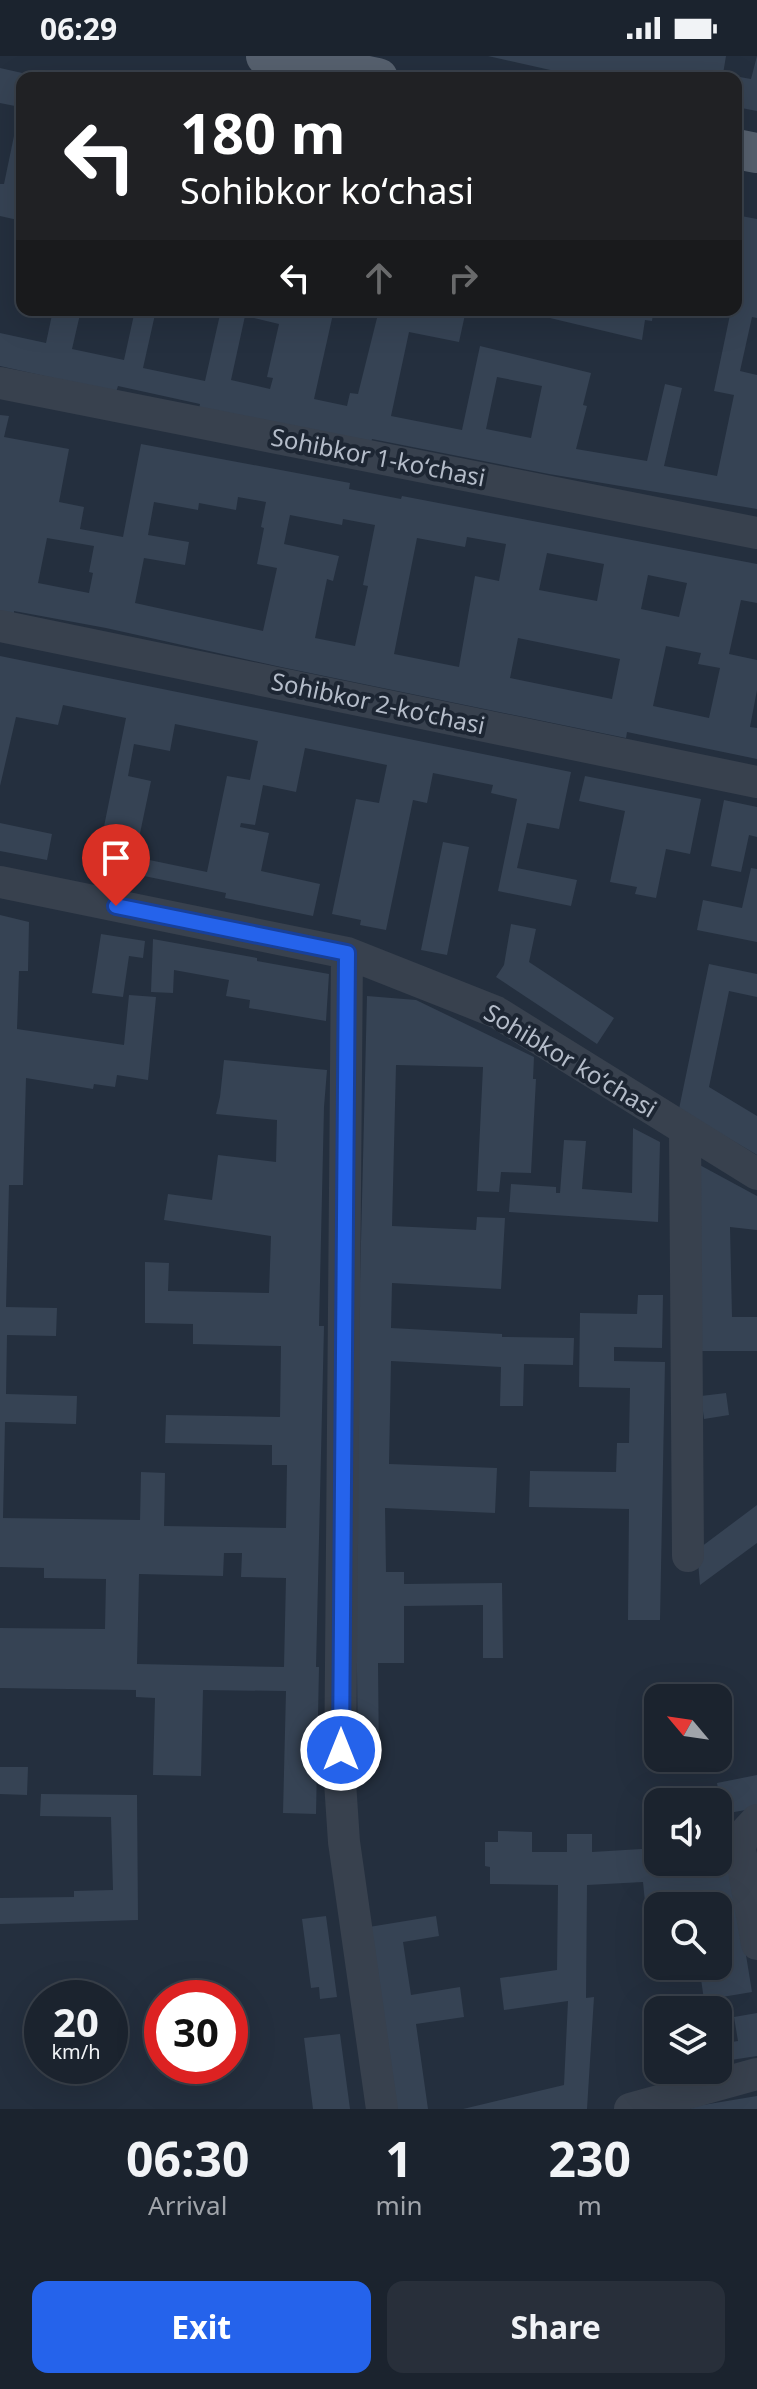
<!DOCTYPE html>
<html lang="en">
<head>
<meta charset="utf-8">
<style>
	body { margin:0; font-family:"Noto Sans",sans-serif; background:#282f3a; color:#f1f3f6; height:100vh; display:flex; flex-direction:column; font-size:30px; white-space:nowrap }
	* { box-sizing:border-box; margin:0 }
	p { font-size:26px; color:#a0a4aa }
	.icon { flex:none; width:44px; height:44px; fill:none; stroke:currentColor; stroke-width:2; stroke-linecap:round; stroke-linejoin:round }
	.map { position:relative; height:2053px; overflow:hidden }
	.details { display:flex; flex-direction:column; background:#1b232e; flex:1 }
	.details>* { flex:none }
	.hud { position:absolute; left:16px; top:16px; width:726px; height:244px; border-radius:16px; box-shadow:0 8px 32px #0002,0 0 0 2px #39404a; background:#202124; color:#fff; overflow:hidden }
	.needle { width:52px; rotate:299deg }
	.controls { position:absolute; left:644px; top:1628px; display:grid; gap:16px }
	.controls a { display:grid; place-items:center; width:88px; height:88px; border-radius:16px; background:#1b232e; box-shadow:0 8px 32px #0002,0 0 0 2px #39404a; font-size:40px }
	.speed { position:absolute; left:24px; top:1924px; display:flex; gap:16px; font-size:40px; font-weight:700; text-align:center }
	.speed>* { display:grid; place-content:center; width:104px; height:104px; border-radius:50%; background:#1b232e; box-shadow:0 8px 32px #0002,0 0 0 2px #39404a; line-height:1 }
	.speed small { font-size:20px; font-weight:400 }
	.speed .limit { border:12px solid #d22; background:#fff; color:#111 }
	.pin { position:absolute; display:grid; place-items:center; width:68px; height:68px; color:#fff; margin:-82px -34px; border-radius:50% 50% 50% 0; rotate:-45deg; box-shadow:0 0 8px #0007 }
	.pin .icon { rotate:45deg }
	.me { position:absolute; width:88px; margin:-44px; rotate:0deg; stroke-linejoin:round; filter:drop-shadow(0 0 6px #0008) }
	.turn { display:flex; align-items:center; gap:28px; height:168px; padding:0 32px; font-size:36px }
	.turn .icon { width:104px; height:104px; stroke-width:2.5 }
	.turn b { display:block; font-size:56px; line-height:68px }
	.lanes { display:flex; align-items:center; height:76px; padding:0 32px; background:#0003; justify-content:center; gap:40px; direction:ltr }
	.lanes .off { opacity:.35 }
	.eta { display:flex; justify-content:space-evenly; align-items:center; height:136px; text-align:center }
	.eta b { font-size:48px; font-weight:700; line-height:56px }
	.action { display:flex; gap:16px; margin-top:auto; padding:16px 32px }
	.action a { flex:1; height:92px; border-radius:16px; background:#2563eb; color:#fff; font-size:32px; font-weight:700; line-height:92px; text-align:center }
	.action a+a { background:#282f3a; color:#f1f3f6 }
	.status { display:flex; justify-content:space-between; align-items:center; height:56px; padding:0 40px; background:#1b232e; direction:ltr }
	.status svg { height:22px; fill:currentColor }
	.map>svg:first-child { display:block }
	.building { fill:#364354; fill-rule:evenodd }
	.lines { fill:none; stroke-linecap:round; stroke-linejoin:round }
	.minor { stroke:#38414e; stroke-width:32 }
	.major { stroke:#56606e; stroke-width:40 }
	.route-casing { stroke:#184099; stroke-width:20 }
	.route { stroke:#2563eb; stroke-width:14 }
	.labels { text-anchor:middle; stroke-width:8; stroke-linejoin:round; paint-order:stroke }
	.street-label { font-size:24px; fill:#b4bcc9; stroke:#1d2633 }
</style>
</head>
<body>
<div class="status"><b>06:29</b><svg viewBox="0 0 49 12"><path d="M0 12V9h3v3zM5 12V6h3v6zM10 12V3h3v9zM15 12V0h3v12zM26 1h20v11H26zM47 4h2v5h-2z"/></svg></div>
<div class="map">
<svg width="757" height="2053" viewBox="0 0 757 2053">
	<rect width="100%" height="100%" fill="#242f3e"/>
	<path class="building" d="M488,0H726L723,18L751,23L757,0V55L736,51V22H586Z
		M0,12L40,21L22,22V165L0,160V128H4L20,51L0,47Z
		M736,159L757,163V262L752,261L740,315L757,319V453L549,418L372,383L370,391L199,353L200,348L118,330L116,336L0,310V277L46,287L53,254H81L72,293L124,304L135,254H156L143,312L205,325L221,254H317L333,258L314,343L347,350L350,337L358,338L379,254H431L441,256V254H466L459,286L409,276L391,360L462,374L480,290L591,317L583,349L587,350L576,393L647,405L665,328L682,332L664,410L717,420L734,339L714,335L731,254H736ZM245,260L279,268L267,321L273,322L270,333L231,324ZM497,321L542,330L531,382L486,373Z
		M552,254H660L659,259L653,258L652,265L645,264L642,284L550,262Z
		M0,359L9,360L4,381L69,393L59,446L84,451L80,473L123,481L141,388L350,427L349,433L401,443L402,440L757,508V547L741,544L729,598L757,604V634L750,671L757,672V703L627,676L626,682L281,611L106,572L14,555V558L0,555ZM238,441L266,446L261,471L264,472L257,508L277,512L263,575L135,547L144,502L185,509L189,486L148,479L154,446L198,454L199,447L236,454ZM290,459L342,469L343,463L375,469L363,529L368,530L355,590L315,582L327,523L333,525L339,500L284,488ZM467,481L506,488L499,525L475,520L459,611L394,598L417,482L465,491ZM47,482L94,490L89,516L93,517L89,537L38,527ZM547,497L604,508L597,545L539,534ZM648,519L687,527L679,561L641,553ZM518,582L620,603L612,643L510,622ZM666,590L701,597L698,608L720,612L709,662L653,650Z
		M0,600L571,716L559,773L527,767L517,812L577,824L571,850L498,835L517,743L491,737L493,729L433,717L427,747L413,744L386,874L360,869L361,864L332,858L356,743L379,747L387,709L305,692L296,736L263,729L255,769L241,767L240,771L269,777L261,815L320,828L313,860L225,842L226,837L96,810L126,662L63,649L58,669L16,661L0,730ZM175,668L258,685L250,724L227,720L207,816L135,801L151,725L128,720L134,688L170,695Z
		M585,720L701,743L690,798L666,793L656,842L635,838L637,831L610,826L625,755L579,745Z
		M724,744L757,751V781L749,779L741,816L711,810Z
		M0,767L52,778L47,804L0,795Z
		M443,786L469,791L447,899L421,894Z
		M751,812L757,813V886L697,874L703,844L742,852Z
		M0,859L29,866L28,915H19L17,973L124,989L129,939L156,941L148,1024L117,1019L115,1031L94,1028L93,1033L26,1022L23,1129H9L6,1251L57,1252L56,1280L7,1279L6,1338L77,1340L76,1368L5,1366L3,1462L140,1464L141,1416L165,1417L164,1470L286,1472L287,1409H272V1389L165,1387L166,1359L280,1361L281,1290L193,1288V1268L145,1267V1206L169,1207L168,1235L269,1237L271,1180L164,1164L168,1138L212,1144L218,1099L276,1106L277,1064L216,1058L220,1041L224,1004L327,1014L324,1051L319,1270H324L316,1611H319L316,1758L283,1757L286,1635L203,1634L201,1720L153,1719L155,1642L136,1641V1634L0,1632V1572L105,1573L106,1523L44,1522V1512L0,1511ZM224,1497H242L241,1521L286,1522L284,1611L137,1608L139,1518L223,1520Z
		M511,868L536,873L529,906L614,962L597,988L496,921L504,909Z
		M101,878L145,885L143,902L129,900L123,941L92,937Z
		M153,883L257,902V905L329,918L326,965L249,952L250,944L226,940L229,924L174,914L173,937L151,936Z
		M709,908L757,918V941L729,935L709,1031L757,1060V1099L679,1053Z
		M367,940L416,944L534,1001L533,1023H536L531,1117L501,1116L499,1136L477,1135L483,1011L396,1009L392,1170L476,1174L477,1161L505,1162L501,1233L392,1227L391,1272L502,1278V1281L574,1282L573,1309L524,1308L523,1350H500L501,1311L391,1305L389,1408L497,1412L495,1457L385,1452L386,1516H404V1528L502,1527L503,1602H483V1549L404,1550V1607H378L379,1706L358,1707L355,1432Z
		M633,1072L660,1086L658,1166L509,1156L511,1128L556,1131V1137H560L564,1084L586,1085L582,1133L632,1137Z
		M696,1107L757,1140V1174L730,1171L732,1261H757V1295H699Z
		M638,1239H663L662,1292L614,1291V1305L665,1306L660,1564H628L629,1453L529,1451L530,1415L616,1416L617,1387H629L630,1332L579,1331L580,1257L637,1258Z
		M726,1337L729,1359L704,1363L701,1340Z
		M757,1449V1487L700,1529L697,1494Z
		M0,1711H28L27,1739L0,1738Z
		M757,1719V1752L723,1758L752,1936L704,1944L701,1923L722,1920L718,1894V1850H711L710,1842L645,1846L643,1826L587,1829L586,1942L594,1941L587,2053H463L564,2029L568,1945L504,1954L500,1922L557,1914L558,1829L490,1828V1811L485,1810V1786H498V1775L532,1776V1796H567V1778H592V1796L658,1792V1806H718V1746H693V1738L718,1733L717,1727Z
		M41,1738L137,1739L138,1864L0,1868V1842L74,1841V1835L113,1834L111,1761L40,1760Z
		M326,1860L337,1941L320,1943L319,1931L311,1932L302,1863Z
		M436,1860L439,1880L403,1886L411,1939L460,1931L464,1961L416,1968L428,2053H396L369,1871Z
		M757,1957V2000L718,2006V1988L738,1985L734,1961Z
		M340,1978L350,2053H313L304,1982Z
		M757,2040V2053H691V2051Z"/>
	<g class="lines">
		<path class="minor" d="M0,327L757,477
			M0,570L757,726
			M0,826L347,897L496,956L757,1118
			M347,897L340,1726L344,1786L382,2053
			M685,1074L688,1500
			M757,1764L744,1778L740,1793L757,1888
			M630,2053L757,2018"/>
		<path class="major" d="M266,0L378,22
			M736,93L757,97"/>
	</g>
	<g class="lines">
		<defs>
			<path id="route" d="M116,850L347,897L341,1694"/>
		</defs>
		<use href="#route" class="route-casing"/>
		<use href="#route" class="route"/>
	</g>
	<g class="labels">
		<g class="street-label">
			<text transform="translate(378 402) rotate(11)" y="8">Sohibkor 1-koʻchasi</text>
			<text transform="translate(378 648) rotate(12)" y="8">Sohibkor 2-koʻchasi</text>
			<text transform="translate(570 1005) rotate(31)" y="8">Sohibkor koʻchasi</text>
		</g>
	</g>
</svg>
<div class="controls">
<a><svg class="needle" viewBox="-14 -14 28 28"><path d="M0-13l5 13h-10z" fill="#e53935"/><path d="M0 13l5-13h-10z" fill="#a0a4aa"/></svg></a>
<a><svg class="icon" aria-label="sound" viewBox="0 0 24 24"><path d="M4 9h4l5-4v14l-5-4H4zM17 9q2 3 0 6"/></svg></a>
<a><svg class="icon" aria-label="search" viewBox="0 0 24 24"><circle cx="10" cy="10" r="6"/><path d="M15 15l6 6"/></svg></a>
<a><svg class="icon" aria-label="layers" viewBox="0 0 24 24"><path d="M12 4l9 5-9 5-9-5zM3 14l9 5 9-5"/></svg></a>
</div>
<div class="speed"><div>20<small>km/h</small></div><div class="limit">30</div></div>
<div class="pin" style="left:116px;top:850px;background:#d93025"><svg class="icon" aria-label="arrive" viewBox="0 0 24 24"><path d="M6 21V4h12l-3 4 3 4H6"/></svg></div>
<svg class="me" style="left:341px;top:1694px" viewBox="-20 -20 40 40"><circle r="17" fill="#2563eb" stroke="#fff" stroke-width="3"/><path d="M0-11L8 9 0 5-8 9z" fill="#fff"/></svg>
<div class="hud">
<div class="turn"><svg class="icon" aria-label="left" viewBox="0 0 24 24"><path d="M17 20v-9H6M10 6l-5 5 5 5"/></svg><div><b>180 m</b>Sohibkor koʻchasi</div></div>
<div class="lanes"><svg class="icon" aria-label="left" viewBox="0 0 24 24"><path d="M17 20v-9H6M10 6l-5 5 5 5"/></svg><svg class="icon off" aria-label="ahead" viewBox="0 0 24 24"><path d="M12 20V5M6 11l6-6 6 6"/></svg><svg class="icon off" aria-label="right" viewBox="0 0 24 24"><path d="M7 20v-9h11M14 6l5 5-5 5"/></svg></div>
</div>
</div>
<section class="details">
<div class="eta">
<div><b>06:30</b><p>Arrival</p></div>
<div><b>1</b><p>min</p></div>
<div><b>230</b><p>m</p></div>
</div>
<div class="action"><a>Exit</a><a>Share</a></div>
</section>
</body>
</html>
